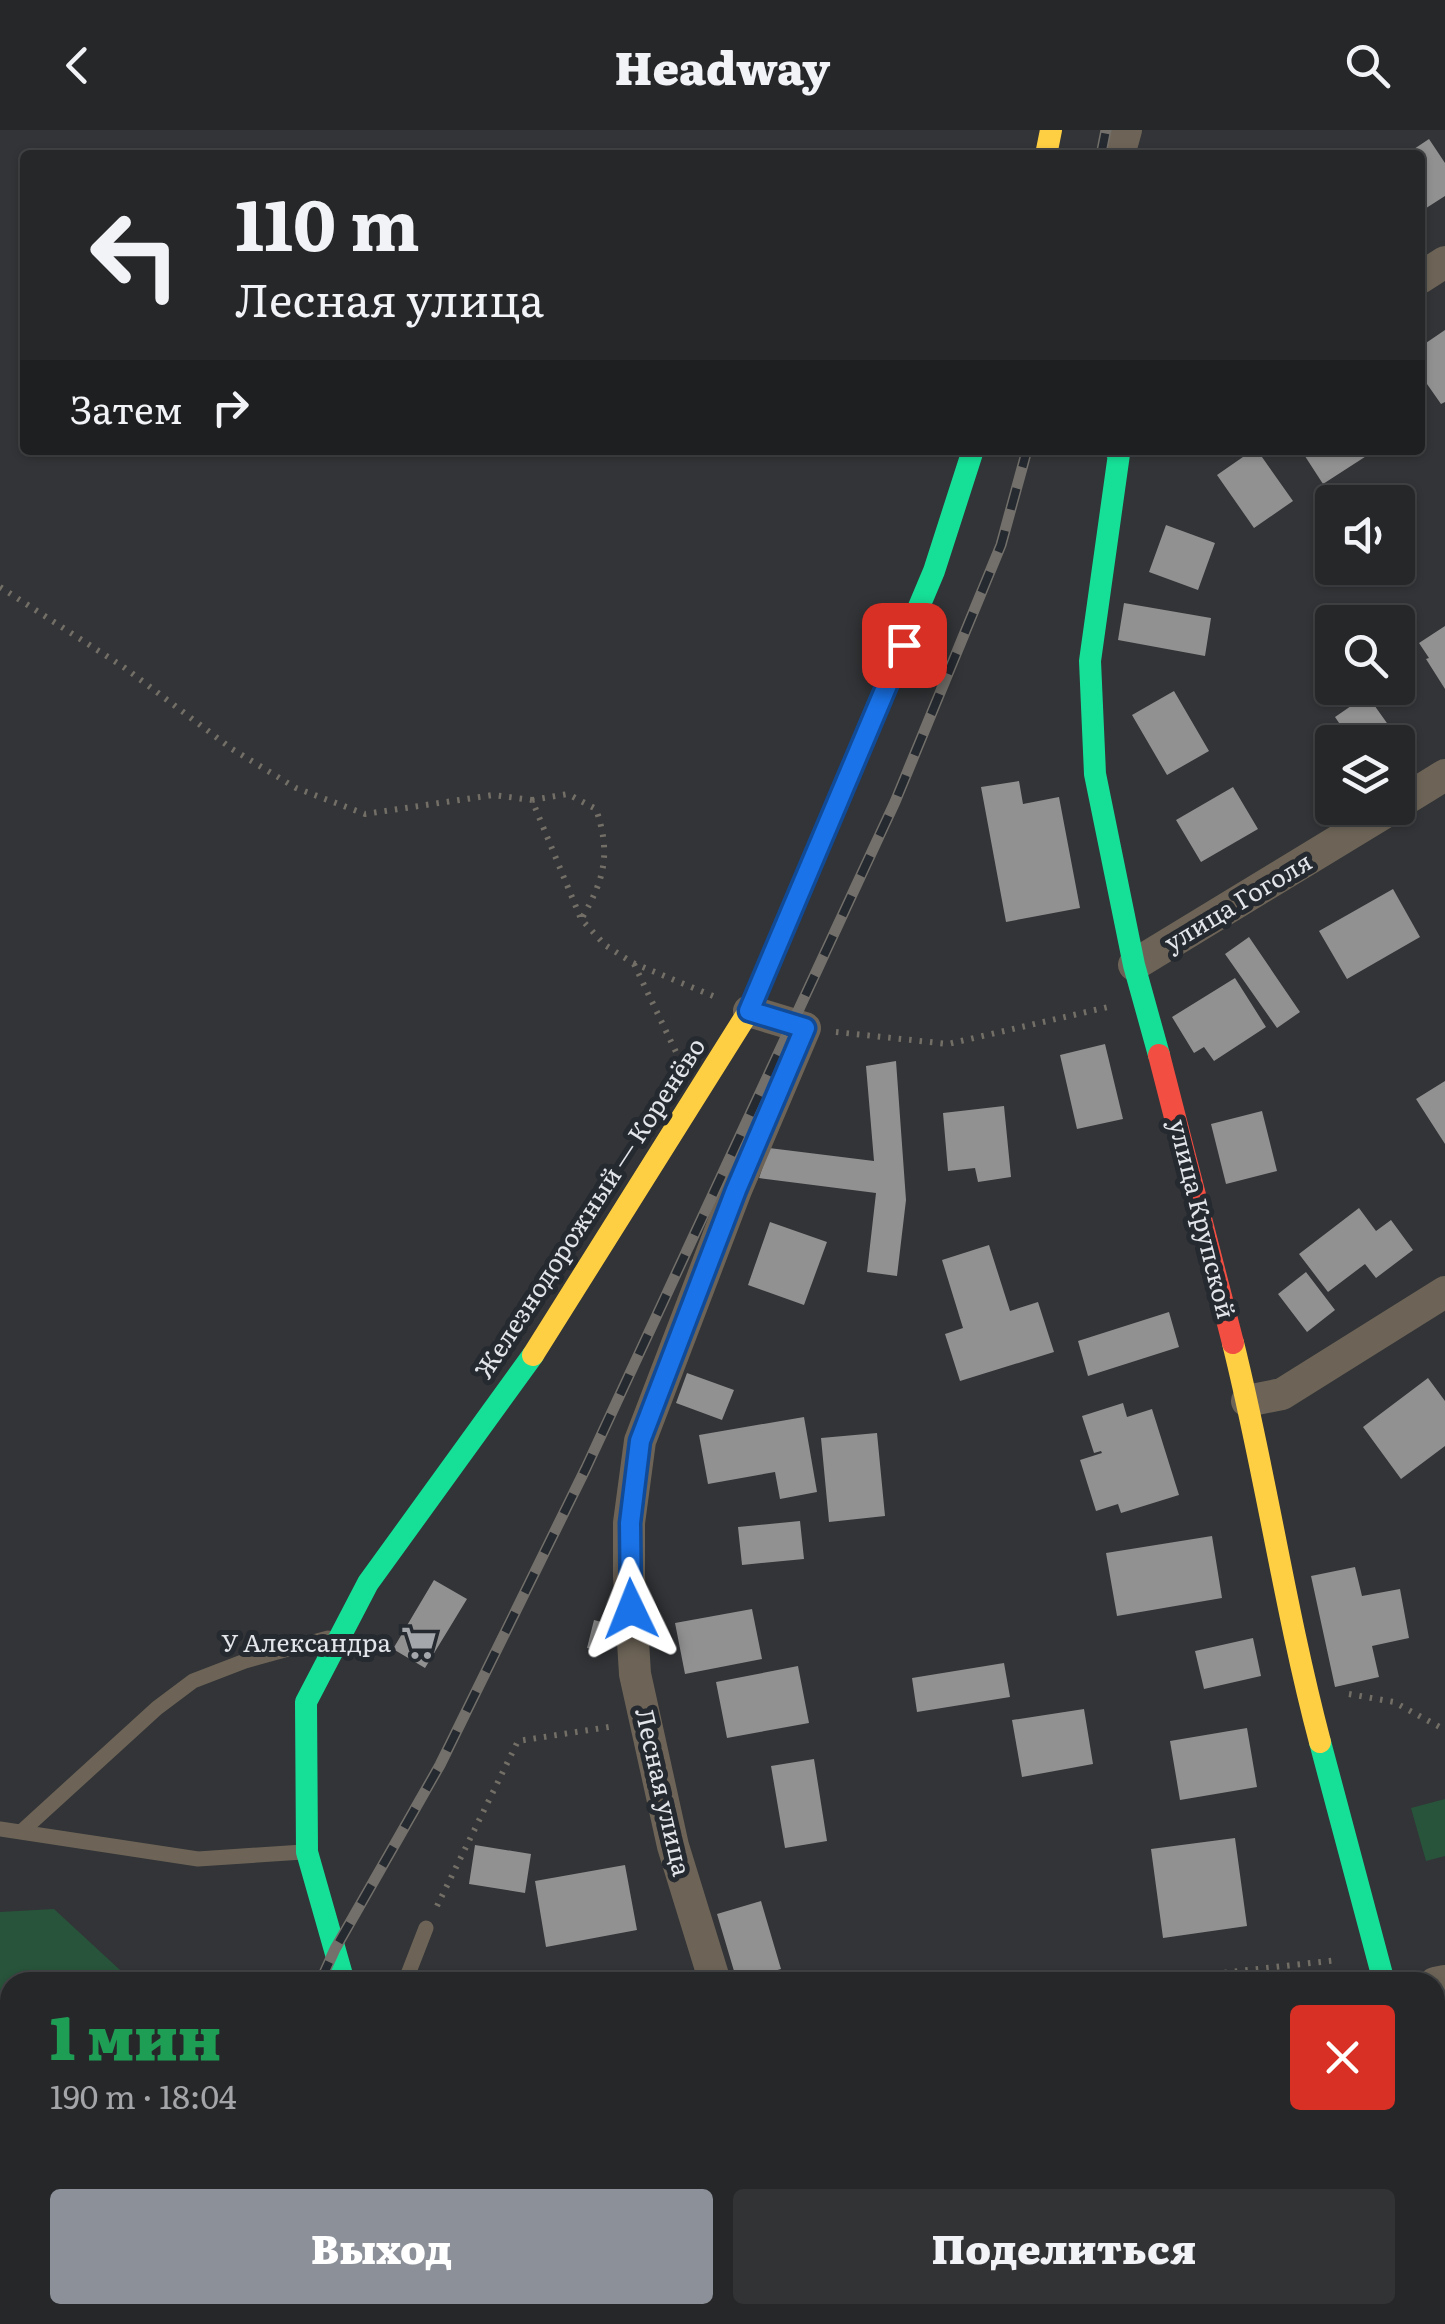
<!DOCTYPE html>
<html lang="ru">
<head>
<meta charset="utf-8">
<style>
	body { margin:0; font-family:Literata,serif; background:#323335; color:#f1f3f6; height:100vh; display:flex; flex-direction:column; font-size:38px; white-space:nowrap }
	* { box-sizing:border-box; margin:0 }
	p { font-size:32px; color:#a4a5a8 }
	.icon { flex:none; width:55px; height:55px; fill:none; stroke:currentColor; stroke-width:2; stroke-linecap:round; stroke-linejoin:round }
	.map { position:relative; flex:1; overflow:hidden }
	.details { position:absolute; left:0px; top:1842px; width:1445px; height:352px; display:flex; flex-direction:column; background:#262729; border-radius:30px 30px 0 0; box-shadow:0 2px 8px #0004,0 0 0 2px #424446 }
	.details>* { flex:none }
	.guide { position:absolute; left:20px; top:20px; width:1405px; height:305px; border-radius:10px; box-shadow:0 2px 8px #0004,0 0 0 2px #424446; background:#262729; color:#f1f3f6; overflow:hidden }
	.tools { position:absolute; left:1315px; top:355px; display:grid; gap:20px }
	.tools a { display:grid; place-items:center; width:100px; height:100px; border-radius:10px; background:#262729; box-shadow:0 2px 8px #0004,0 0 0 2px #424446; font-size:50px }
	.pin { position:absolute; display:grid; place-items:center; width:85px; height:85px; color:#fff; margin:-42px; border-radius:20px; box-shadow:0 5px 15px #0006 }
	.me { position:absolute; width:110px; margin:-55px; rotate:358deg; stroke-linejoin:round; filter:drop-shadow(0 0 8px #0008) }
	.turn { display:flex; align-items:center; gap:35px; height:210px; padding:0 50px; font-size:45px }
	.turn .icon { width:130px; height:130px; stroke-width:2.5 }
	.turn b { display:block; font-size:70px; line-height:85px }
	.then { display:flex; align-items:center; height:95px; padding:0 50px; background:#0003; gap:20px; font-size:38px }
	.round { display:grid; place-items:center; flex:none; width:105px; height:105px; border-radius:10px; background:#323335 }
	.overview { display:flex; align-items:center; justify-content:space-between; height:170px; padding:0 50px }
	h1 { font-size:60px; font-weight:800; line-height:75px; color:#1e9e55 }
	.cta { display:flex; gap:20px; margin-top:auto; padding:20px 50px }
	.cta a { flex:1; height:115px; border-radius:10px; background:#8c9099; color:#fff; font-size:40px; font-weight:800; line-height:115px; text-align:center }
	.cta a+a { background:#323335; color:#f1f3f6 }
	header { display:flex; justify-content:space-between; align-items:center; height:130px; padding:0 50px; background:#262729; font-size:45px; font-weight:800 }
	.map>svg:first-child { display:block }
	.green { fill:#28543b }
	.building { fill:#929191 }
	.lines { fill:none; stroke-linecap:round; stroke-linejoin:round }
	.path { stroke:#736f67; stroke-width:6; stroke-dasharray:2.5 8; stroke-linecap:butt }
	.lane { stroke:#6d6457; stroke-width:15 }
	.street { stroke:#6d6457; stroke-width:32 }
	.fast { stroke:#16e098; stroke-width:22 }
	.slow { stroke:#ffcf43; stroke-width:22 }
	.jam { stroke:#f24e42; stroke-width:22 }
	.rail-casing { stroke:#73706b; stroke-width:11 }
	.rail { stroke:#252930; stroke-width:8; stroke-dasharray:22; stroke-linecap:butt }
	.route-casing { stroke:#114b97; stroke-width:25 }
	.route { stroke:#1a73e8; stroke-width:18 }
	.labels { text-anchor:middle; stroke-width:10; stroke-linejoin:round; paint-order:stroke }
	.street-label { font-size:25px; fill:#e2e5e9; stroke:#252930 }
	.poi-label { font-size:25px; fill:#e2e5e9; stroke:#252930; text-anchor:end }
</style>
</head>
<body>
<header><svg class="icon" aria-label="back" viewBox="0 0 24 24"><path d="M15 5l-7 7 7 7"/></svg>Headway<svg class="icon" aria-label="search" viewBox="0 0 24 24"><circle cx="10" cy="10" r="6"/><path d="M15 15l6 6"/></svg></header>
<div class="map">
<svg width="1445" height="2194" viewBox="0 0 1445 2194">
	<rect width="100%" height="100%" fill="#323437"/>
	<path class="green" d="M1445,1669V1726L1426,1731L1411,1678Z
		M54,1779L133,1852H10V2185H142L138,2194H0V1782Z"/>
	<path class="building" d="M1429,9L1445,33V66L1420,82V25H1405Z
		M1445,200V272L1441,274L1420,244V217Z
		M1253,320H1257L1293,371L1254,398L1217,345Z
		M1301,320H1370L1371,323L1323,354Z
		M1166,395L1215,413L1198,460L1149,442Z
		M1124,473L1211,488L1205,526L1118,510Z
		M1445,496V559L1426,529L1429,528L1419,513Z
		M1174,561L1209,621L1167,645L1132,585Z
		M1367,565L1399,610L1396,612H1352L1335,587Z
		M1019,651L1023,674L1059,667L1080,778L1006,792L981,657Z
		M1233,657L1258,699L1201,732L1176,690Z
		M1393,759L1420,807L1347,849L1319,801Z
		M1249,807L1300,882L1277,898L1225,824Z
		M1235,848L1266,897L1214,931L1204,917L1194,923L1172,887Z
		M1105,914L1123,989L1077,999L1060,925Z
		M896,931L906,1070L897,1146L867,1142L876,1063L759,1048L769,1018L874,1031L866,936Z
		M1445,951V1014L1416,969Z
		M1004,976L1011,1047L978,1052L975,1038L948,1041L943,983Z
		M1262,981L1277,1041L1226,1054L1211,994Z
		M1359,1078L1376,1101L1391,1090L1413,1120L1376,1148L1365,1134L1328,1162L1299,1124Z
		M770,1092L827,1112L804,1175L748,1155Z
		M989,1115L1010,1181L1038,1172L1054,1222L960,1251L945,1204L963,1198L942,1130Z
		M1306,1142L1335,1180L1307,1202L1278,1164Z
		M1169,1182L1179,1217L1088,1246L1078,1211Z
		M687,1243L734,1260L722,1290L676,1273Z
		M1428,1248L1445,1271V1316L1401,1349L1363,1297Z
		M1123,1273L1127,1287L1152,1279L1179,1365L1121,1383L1118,1374L1096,1381L1080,1330L1102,1323L1101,1321L1094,1323L1082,1286Z
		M804,1287L817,1362L780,1369L775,1342L708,1354L699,1305Z
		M877,1303L885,1386L829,1392L821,1308Z
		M800,1391L804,1429L742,1435L738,1397Z
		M1212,1406L1222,1468L1117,1486L1106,1423Z
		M1355,1437L1362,1466L1400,1459L1409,1508L1372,1516L1379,1547L1335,1557L1311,1446Z
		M434,1450L467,1469L425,1538L393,1519Z
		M752,1479L762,1529L685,1544L675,1493Z
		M594,1490L609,1494L603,1521L587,1518Z
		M1253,1508L1261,1546L1204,1559L1195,1521Z
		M1004,1533L1010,1567L917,1582L912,1548Z
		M798,1536L809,1593L727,1608L716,1552Z
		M1084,1579L1093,1634L1022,1647L1012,1590Z
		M1247,1598L1257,1657L1180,1670L1170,1611Z
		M814,1629L827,1711L785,1718L771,1636Z
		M1235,1708L1247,1796L1163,1808L1151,1719Z
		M475,1715L531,1724L525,1763L469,1754Z
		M625,1735L637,1800L546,1817L535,1751Z
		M761,1771L781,1839L737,1851L717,1784Z
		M1299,2185H1364L1365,2194H1300Z"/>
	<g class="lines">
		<path class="path" d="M0,457L125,538L232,619L296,658L365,684L493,665L532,670L581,789L605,815L633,833L713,866
			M532,670L568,664L596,679C611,723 605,748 582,788
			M634,834L676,922
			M836,902L948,914L1108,877
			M1349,1564L1394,1572L1445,1600
			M437,1776L518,1611L615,1596
			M1141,1852L1338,1830"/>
		<path class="lane" d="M0,1699L198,1729L303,1722
			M21,1702L157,1578L193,1551L245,1531L328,1508
			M405,1852L426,1798
			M808,2190L842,2185"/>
		<path class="street" d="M1119,25L1126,0
			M1420,148L1445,132
			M1398,674L1445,645
			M1134,835L1392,678
			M1247,1271L1282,1264L1445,1162
			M715,1852L673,1716L635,1544L629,1446V1393L640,1311L736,1060L805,898L749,881
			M1435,1853L1445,1851
			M1435,2079L1445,2124
			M807,2185L808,2194
			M1143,2185L1144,2194"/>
		<path class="fast" d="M1115,320L1119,324L1090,531L1095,644L1134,835L1159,925
			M802,755L934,441L973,320
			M1320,1612L1384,1852
			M344,1852L307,1722L306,1572L368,1453L533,1225
			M322,2194L325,2185"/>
		<path class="slow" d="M1046,25L1051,0
			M1233,1213C1266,1345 1285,1480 1320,1612
			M533,1225L749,881L802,755"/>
		<path class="jam" d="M1159,925L1233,1213"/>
		<defs>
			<path id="rail" d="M1101,25L1106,0
				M320,1852L335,1819L440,1635L586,1338L895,672L1001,415L1027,320
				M163,2194L167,2185"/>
		</defs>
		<use href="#rail" class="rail-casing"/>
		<use href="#rail" class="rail"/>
	</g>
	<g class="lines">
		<defs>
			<path id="route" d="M631,1479L630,1393L640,1311L736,1060L805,898L749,881L904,515"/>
		</defs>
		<use href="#route" class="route-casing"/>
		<use href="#route" class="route"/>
	</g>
	<defs>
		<symbol id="supermarket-bare" viewBox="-9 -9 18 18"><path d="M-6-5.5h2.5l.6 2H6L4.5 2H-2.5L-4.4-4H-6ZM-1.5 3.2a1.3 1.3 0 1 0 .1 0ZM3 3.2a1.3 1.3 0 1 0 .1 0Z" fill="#a4a7ab" stroke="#252930" stroke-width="2.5" paint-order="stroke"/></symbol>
	</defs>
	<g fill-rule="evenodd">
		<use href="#supermarket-bare" x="394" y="1488" width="50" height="50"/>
	</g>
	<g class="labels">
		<g class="street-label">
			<text transform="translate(1238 772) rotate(-31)" y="9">улица Гоголя</text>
			<text transform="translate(590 1078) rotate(-57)" y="9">Железнодорожный — Коренёво</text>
			<text transform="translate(1202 1089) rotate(76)" y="9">улица Крупской</text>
			<text transform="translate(663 1662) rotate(77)" y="9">Лесная улица</text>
		</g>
		<g class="poi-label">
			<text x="391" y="1522">У Александра</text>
		</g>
	</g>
</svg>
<div class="tools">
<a><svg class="icon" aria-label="sound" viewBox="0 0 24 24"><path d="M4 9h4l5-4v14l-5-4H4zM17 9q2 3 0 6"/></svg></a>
<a><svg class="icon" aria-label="search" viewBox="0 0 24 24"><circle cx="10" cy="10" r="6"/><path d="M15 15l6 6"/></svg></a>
<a><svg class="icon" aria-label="layers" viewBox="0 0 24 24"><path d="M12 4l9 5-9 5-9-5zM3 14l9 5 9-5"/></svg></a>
</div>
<div class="pin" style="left:904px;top:515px;background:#d93025"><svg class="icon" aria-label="arrive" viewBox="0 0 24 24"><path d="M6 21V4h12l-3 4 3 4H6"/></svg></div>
<svg class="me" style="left:631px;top:1479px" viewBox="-20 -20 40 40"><path d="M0-17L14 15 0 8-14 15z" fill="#1a73e8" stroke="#fff" stroke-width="4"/></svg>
<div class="guide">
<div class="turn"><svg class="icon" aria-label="left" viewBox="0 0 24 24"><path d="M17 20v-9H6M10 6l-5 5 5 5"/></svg><div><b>110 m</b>Лесная улица</div></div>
<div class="then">Затем<svg class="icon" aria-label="right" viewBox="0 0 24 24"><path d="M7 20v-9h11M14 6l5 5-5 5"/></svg></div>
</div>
<section class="details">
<div class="overview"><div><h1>1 мин</h1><p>190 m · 18:04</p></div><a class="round" style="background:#d93025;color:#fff"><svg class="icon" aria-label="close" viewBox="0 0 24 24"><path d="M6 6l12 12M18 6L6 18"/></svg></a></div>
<div class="cta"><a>Выход</a><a>Поделиться</a></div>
</section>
</div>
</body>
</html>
